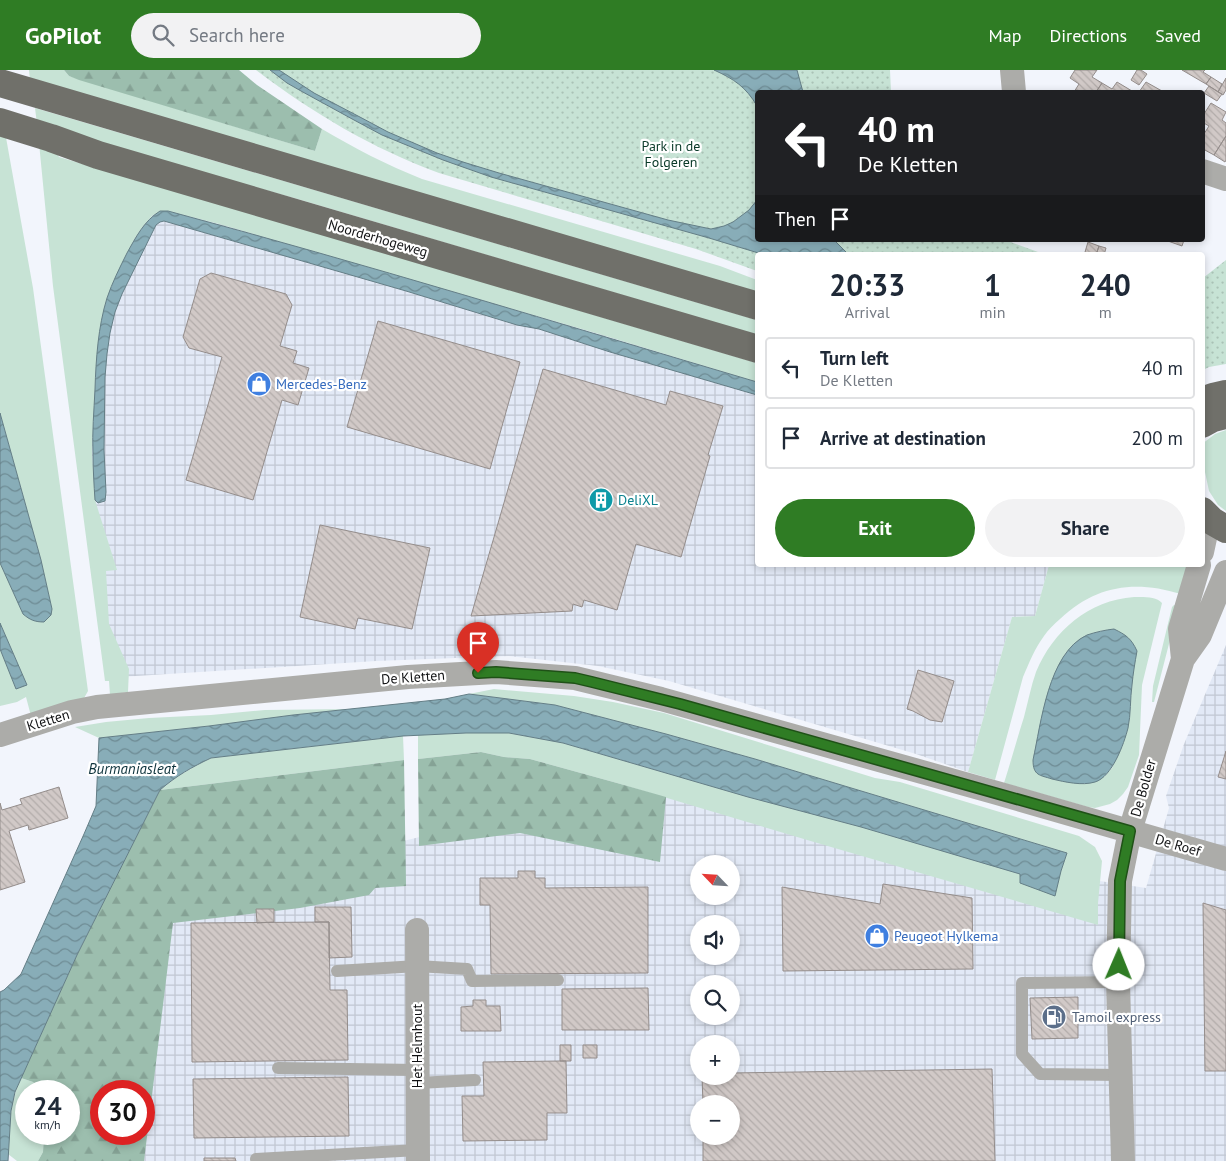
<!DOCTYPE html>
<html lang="en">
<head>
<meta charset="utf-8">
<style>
	body { margin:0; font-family:"PT Sans",sans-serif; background:#f2f2f3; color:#1f2937; height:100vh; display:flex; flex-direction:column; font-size:19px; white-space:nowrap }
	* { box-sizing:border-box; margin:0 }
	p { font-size:16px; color:#747a83 }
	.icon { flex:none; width:28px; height:28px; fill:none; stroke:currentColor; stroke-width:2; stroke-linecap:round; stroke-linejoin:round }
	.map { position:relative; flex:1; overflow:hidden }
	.side { position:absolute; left:755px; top:182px; width:450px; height:315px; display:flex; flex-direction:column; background:#fff; border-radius:5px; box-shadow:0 2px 8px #0003 }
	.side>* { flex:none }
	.top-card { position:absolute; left:755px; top:20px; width:450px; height:152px; border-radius:5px; box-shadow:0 2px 8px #0003; background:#202124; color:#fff; overflow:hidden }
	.needle { width:32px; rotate:295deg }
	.controls { position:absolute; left:690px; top:785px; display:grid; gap:10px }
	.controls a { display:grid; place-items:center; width:50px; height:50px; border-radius:50%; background:#fff; box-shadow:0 2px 8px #0003; font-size:25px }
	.speed { position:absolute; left:15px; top:1010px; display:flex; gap:10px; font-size:25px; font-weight:700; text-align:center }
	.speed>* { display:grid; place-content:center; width:65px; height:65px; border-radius:50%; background:#fff; box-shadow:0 2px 8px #0003; line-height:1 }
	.speed small { font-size:12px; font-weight:400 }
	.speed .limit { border:8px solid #d22; background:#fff; color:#111 }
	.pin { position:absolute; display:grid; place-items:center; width:42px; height:42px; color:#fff; margin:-51px -21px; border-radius:50% 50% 50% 0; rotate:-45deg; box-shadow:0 0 5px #0007 }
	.pin .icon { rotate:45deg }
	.me { position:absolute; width:55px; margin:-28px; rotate:1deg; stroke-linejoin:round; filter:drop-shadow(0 0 4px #0008) }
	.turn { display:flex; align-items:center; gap:18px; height:105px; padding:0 20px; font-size:22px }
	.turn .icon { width:65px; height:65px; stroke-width:2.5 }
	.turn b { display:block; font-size:35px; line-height:42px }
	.then { display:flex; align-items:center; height:48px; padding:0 20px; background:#0003; gap:10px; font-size:19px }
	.eta { display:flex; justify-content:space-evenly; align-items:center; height:85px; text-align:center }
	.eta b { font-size:30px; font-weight:600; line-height:35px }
	.action { display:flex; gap:10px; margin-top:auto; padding:10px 20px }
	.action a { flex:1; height:58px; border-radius:30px; background:#2f7c24; color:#fff; font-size:20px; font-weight:600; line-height:58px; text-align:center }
	.action a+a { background:#f2f2f3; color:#1f2937 }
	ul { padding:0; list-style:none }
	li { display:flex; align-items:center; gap:15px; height:62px; margin:0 10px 8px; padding:0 10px; border:2px solid #e0e1e3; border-radius:5px }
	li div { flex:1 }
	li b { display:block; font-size:19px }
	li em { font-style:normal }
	header { display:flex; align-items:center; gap:30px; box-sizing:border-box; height:70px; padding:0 25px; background:#2f7c24; color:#fff }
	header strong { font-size:24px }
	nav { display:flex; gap:28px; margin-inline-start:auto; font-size:18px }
	.search { width:350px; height:45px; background:#f2f2f3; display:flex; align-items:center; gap:12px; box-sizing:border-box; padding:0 18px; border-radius:28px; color:#747a83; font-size:19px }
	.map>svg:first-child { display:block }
	.industrial { fill:url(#industrial-grid); fill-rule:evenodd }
	.green { fill:#c7e3d5; fill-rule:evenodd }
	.forest { fill:url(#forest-firs); fill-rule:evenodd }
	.park { fill:url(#park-dots) }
	.water { fill:url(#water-waves); stroke:#647e86 }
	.building { fill:url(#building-back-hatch); stroke:#948d8b }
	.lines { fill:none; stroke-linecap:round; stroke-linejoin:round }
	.lane { stroke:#acaca9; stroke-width:12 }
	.street { stroke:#acaca9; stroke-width:24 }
	.primary { stroke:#70706a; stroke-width:28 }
	.route-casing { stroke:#1f5117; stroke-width:12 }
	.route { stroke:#2f7c24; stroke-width:9 }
	.labels { text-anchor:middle; stroke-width:4.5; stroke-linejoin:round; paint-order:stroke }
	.park-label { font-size:14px; fill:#0a3a29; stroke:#fff }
	.street-label { font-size:14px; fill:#101113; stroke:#fff }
	.shop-label { font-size:14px; fill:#366cbe; stroke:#fff; text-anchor:start }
	.culture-label { font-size:14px; fill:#0d838f; stroke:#fff; text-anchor:start }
	.service-label { font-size:14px; fill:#4e5e75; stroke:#fff; text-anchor:start }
	.water-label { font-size:15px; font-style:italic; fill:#0d323b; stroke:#fff }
</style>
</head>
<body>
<header>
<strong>GoPilot</strong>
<div class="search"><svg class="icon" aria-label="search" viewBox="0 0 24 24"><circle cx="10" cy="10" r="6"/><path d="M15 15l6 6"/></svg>Search here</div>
<nav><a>Map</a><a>Directions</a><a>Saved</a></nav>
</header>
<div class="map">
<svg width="1226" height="1091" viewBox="0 0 1226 1091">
	<defs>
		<pattern id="industrial-grid" width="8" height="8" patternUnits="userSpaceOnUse" patternTransform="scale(1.25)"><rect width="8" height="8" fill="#e2e9f6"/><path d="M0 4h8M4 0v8" fill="none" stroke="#c1c7d2"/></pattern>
		<pattern id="forest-firs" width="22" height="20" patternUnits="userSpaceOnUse" patternTransform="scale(1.25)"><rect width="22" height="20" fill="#9cbeae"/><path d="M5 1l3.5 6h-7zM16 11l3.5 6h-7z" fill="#85a295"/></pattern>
		<pattern id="park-dots" width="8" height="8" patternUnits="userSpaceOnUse" patternTransform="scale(1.25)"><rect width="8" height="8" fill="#c7e3d5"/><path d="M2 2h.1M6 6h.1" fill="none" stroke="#aac2b6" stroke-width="1.8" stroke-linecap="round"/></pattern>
		<pattern id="water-waves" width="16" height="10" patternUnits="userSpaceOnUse" patternTransform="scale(1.25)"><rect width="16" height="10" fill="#88adb8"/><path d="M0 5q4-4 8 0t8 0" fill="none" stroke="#6e8b94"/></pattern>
		<pattern id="building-back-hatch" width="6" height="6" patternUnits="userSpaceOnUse" patternTransform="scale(1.25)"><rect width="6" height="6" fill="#d1c9c7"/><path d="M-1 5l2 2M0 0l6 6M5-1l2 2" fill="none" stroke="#b2acaa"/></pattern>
	</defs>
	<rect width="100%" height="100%" fill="#f2f5fc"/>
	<path class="industrial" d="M131,118L757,308L758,495H1049L1035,546L1012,547L968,702L916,684L669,611L598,596L509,586L376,591L120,607L102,557L83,383Z
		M1226,575V1091H113L144,1064V1021L160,831L525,741L647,756L656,693L1040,802L1146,818L1169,738L1166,726L1184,674ZM699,794H731V826H699ZM699,854H731V886H699ZM699,914H731V946H699ZM699,974H731V1006H699ZM699,1034H731V1066H699Z"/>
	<path class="green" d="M29,0H64L69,6L315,81L322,59C354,78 387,95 422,109L720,196L757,210V222L30,10Z
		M35,38L757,250V265L301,130L208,104L37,54Z
		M0,60L5,62L33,218L88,621L83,630L31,646L26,627L17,632L0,636V579L16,618L27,615L0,553V493L23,544L52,539L41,490L0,343Z
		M39,73L53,77L59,87L757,293V312L599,264L219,154L168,141L153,145L144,155L135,168L114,210L107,228L99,269L96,297L92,382L95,430L117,500L106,501L109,554L129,599L128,622L110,625L109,611H105L53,216Z
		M1226,360V441L1218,435L1209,421L1205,402L1203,396L1202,374L1215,364Z
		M1049,495H1188L1181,524C1135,510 1096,515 1060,549C1054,554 1048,560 1044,566C1035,578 1029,593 1023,607L995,710L968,702L1012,547L1035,546Z
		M1134,527C1143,527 1156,526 1162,533L1142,615L1139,685L1128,717L1123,724L1117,730L1110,734L1095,738L1088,737L1004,713C1011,691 1017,669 1024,647C1028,632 1031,616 1036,602C1053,561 1089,530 1134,527ZM1104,560L1132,615L1127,658L1121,678L1112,698L1105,706L1085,714L1055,709L1033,690L1051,613L1065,584L1085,566Z
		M1174,535H1176L1170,570L1154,632H1152L1153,616L1172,537Z
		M494,619L574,626L613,632L664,643L875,708L900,712L1079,766L1095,777L1102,791L1098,833V855L814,772L617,713L530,689L504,687L481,682L418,689V665L466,663H509L563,673L748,727L861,757L1020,804L1021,813L1061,801L1067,783L755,689L666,664L555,635L469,624Z
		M350,639L293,645L209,656L99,668L75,657L106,652L149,648L211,645L265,640Z
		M403,666L404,690L160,720C176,707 192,697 211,688Z
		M21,1008L33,1012L41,1021H26V1064H44L43,1082L38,1091H17L8,1084C10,1055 9,1035 21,1008Z"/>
	<path class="forest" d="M64,0H239L257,15L322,59L315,81L79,10L69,6Z
		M481,682L504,687L530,689L617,713L666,727L660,792L520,763L419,776L418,689Z
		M404,690L406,816L375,818L369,825L300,838L173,853L144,1091H38L43,1082L44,1064H69V1021H41L33,1012L21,1008L77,885L160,720ZM101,1021H144V1064H101Z"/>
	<path class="park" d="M256,0H890L891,22H758V170H1005L1038,182L1052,185H758L757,201L696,179L439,103C372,78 314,44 256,0Z
		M1226,190V294L1209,297L1203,300V208Z"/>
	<path class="water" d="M270,0H279L314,23L358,46L388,62L437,83L463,92L499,103L668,150L711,159L724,156L733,152L749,140L757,130L758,170H834L849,185H765L709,168L491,107L443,90L382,65L354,50L301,21L287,13Z
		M714,0H797L803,22H758L757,36C746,17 734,9 714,0Z
		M160,141H168C365,194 561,254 757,312V325L610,282L539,259L517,255L406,221L164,151L160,152L156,155L122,224L115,242L110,263L107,284L105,307L104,380L106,422L105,431L98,433L95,430C94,415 93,399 93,384C92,362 94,341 95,319C96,289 98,257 107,228C112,213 120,197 127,183C136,167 144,151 160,141Z
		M0,343L41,490L52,539L51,545L44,552C35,552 30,550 23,544L0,493Z
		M0,553L27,615L16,619L0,579Z
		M1114,559C1126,565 1131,568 1137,581C1135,592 1133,604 1132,615C1130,629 1131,644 1128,658C1124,674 1112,707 1095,712C1082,716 1065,712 1052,709C1040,705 1033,706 1033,690C1041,654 1048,583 1087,565C1096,562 1105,560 1114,559Z
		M469,624L555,635L666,664L755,689L1067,783L1061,801L1055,826L1020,813V804L861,757L748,727L563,673L509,663H466L403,666L211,688C192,697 176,706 160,720L77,885L15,1022L11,1041L8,1091H0V922L4,920L21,904L84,764L96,736L99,668L209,656L293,645L445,629Z"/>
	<path class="building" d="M1075,0H1097L1092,7L1102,13L1096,22H1074L1079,14L1070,8Z
		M1137,0H1141L1147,4L1139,15L1131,10Z
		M1182,0H1205L1203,2L1211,7L1206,14Z
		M1211,7L1222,14L1218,22L1206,14Z
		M1226,8V20L1223,25L1218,22Z
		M1117,12L1132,21L1131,22H1096L1102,13L1112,19Z
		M1146,12L1162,21L1161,22H1139Z
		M1209,16L1222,24L1217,31L1204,23Z
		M1211,33L1226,42L1222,50L1226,53V66L1214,85L1203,79L1204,77L1202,76V67L1209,56L1202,52V47Z
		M1226,66V90L1225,92L1214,85Z
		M1165,170H1184L1182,176Z
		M1088,172L1099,176L1096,185L1085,182Z
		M1099,176L1106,178L1104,185H1096Z
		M211,203L286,224L292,235L280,276L297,281L293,293L309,298L298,335L282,330L253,430L186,410L222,287L189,278L183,267L200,209Z
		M378,251L520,292L490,399L347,357Z
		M543,299L666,335L670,321L723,336L708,385L710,386L681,487L636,474L617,540L584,530L582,537L573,534L572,541L471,546Z
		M320,455L430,478L412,559L358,548L355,559L300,547Z
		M918,600L954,611L942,652L930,650L913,641L907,639Z
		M1226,681V709L1218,707Z
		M59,717L68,748L29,760L28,755L9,761L25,812L0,820V733L2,740L22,734L20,729Z
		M518,801H535V808H545V818L648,817V903L491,904L490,835H480V808H518Z
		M883,814L972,828L973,899L783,901L782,817L880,834Z
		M1203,833L1226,840V1001H1205Z
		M315,837H351L352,887L329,888V852H315Z
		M256,839H274V852L257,853Z
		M329,852L330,920H347L348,990L192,992L191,853Z
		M648,918L649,960H562V919Z
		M1078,927V968L1032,969L1030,928Z
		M473,930H486V936H500L501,961H461V937L473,936Z
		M560,975H571V991H560Z
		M583,975H597V988H583Z
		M560,991H566L567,1043H547V1070L463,1071L462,1026H484L483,992Z
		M992,999L995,1091H703V1066H731V1034H703L702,1006H731V1003Z
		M348,1007L349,1066L194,1068L193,1009Z
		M204,1088H235L236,1091H204Z"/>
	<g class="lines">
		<path class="lane" d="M337,901L417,896L467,899L472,911L558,910
			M1118,912L1022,913V984L1040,1004L1121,1005
			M278,998L418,1000
			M418,1013L475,1010
			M256,1089L418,1080"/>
		<path class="street" d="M1012,0L1014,22
			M1202,101L1226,109
			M1202,482L1205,468
			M1183,589L1180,559L1199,495
			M0,665L72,642L97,637L408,607L496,602L575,608L661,629L997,723L1226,789
			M417,860L418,1091
			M1123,1091L1118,912L1120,811L1130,761L1183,589L1200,565L1226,502"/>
		<path class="primary" d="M0,13L758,236
			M0,52L51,68L98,85L758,279
			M1202,331L1213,327L1226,324
			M1202,354L1213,348L1226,345
			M1202,441L1212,451L1226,459"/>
	</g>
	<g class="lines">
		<defs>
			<path id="route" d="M478,603L496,602L575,608L592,612L680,634L1130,761L1120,811L1119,895"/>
		</defs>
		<use href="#route" class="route-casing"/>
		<use href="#route" class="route"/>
	</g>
	<defs>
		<symbol id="shop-disc" viewBox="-11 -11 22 22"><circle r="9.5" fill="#3f7fe0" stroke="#fff"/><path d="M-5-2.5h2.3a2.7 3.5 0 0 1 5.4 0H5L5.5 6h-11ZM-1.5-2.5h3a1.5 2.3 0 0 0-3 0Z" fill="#fff"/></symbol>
		<symbol id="building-disc" viewBox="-11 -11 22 22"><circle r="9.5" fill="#0f9aa8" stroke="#fff"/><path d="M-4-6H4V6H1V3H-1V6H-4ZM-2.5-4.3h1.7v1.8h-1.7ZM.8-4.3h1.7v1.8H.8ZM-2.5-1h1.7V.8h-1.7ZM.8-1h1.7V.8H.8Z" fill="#fff"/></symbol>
		<symbol id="fuel-disc" viewBox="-11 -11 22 22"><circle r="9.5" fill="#5c6f8a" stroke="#fff"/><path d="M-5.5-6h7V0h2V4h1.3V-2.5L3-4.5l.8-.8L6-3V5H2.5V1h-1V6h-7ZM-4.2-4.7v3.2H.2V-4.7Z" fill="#fff"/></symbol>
	</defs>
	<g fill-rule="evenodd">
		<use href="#shop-disc" x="245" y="300" width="28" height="28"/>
		<use href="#building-disc" x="587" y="416" width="28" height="28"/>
		<use href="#shop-disc" x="863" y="852" width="28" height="28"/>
		<use href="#fuel-disc" x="1040" y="933" width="28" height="28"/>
	</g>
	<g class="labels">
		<g class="park-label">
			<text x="671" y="81">Park in de<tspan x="671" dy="16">Folgeren</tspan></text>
		</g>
		<g class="street-label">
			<text transform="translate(378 168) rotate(16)" y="5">Noorderhogeweg</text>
			<text transform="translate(413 607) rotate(-4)" y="5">De Kletten</text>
			<text transform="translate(48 650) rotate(-17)" y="5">Kletten</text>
			<text transform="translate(1143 718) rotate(-74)" y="5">De Bolder</text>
			<text transform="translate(1178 775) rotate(16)" y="5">De Roef</text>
			<text transform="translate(417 976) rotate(-90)" y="5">Het Helmhout</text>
		</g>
		<g class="shop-label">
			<text x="276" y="319">Mercedes-Benz</text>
			<text x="894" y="871">Peugeot Hylkema</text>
		</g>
		<g class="culture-label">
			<text x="618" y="435">DeliXL</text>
		</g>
		<g class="service-label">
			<text x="1072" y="952">Tamoil express</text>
		</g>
		<g class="water-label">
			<text x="132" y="704">Burmaniasleat</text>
		</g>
	</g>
</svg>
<div class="controls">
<a><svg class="needle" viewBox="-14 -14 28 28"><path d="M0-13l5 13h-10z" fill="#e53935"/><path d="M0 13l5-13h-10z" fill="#747a83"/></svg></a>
<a><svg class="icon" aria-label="sound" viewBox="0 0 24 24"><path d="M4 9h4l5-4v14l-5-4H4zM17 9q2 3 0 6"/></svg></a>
<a><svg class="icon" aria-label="search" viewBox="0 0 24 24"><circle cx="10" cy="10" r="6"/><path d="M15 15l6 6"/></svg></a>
<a>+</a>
<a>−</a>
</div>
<div class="speed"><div>24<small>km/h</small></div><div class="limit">30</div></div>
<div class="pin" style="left:478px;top:603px;background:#d93025"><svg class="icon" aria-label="arrive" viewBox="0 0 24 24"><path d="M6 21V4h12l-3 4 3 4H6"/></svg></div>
<svg class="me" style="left:1119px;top:895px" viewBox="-20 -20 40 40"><circle r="19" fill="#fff"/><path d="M0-13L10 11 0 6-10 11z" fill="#2f7c24"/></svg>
<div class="top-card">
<div class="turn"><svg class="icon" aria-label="left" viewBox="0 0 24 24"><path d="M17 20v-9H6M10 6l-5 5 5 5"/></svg><div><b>40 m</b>De Kletten</div></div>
<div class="then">Then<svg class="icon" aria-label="arrive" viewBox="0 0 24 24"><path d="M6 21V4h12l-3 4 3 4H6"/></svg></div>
</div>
<section class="side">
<div class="eta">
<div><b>20:33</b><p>Arrival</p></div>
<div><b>1</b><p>min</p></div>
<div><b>240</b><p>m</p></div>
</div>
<ul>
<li><svg class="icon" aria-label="left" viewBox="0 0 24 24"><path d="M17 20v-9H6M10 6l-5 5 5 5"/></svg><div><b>Turn left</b><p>De Kletten</p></div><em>40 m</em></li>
<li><svg class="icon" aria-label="arrive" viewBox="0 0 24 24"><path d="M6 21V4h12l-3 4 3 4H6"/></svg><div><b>Arrive at destination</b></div><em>200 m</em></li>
</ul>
<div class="action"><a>Exit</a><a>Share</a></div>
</section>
</div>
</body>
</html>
